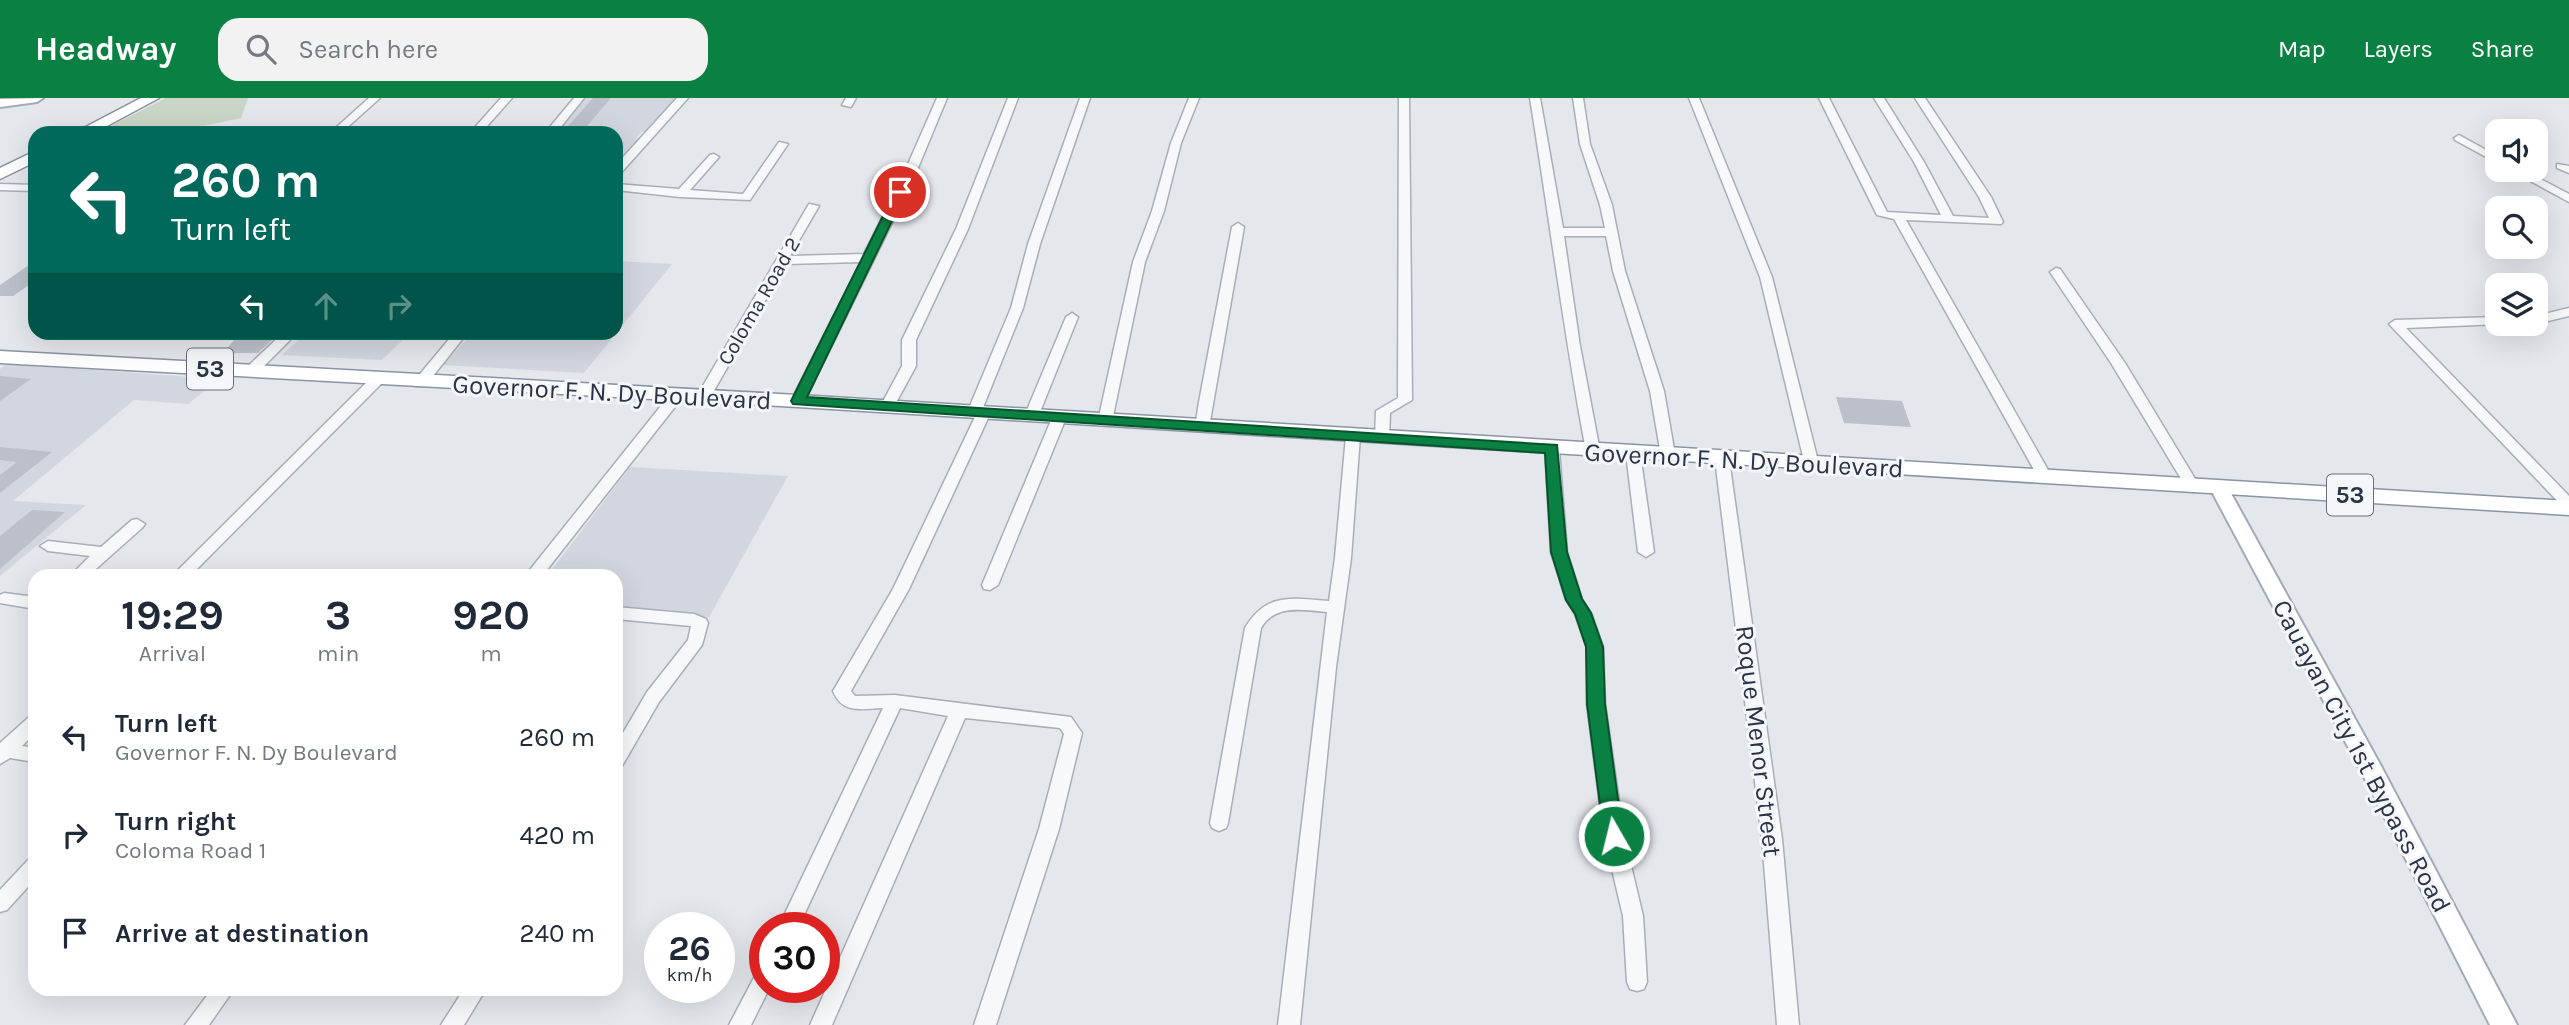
<!DOCTYPE html>
<html lang="en">
<head>
<meta charset="utf-8">
<style>
	body { margin:0; font-family:Karla,sans-serif; background:#f2f2f3; color:#1f2937; height:100vh; display:flex; flex-direction:column; font-size:26px; white-space:nowrap }
	* { box-sizing:border-box; margin:0 }
	p { font-size:23px; color:#747a83 }
	.icon { flex:none; width:38px; height:38px; fill:none; stroke:currentColor; stroke-width:2; stroke-linecap:round; stroke-linejoin:round }
	.map { position:relative; flex:1; overflow:hidden }
	.sheet { position:absolute; left:28px; top:471px; width:595px; height:427px; display:flex; flex-direction:column; background:#fff; border-radius:21px; box-shadow:0 7px 28px #0002 }
	.sheet>* { flex:none }
	.hud { position:absolute; left:28px; top:28px; width:595px; height:214px; border-radius:21px; box-shadow:0 7px 28px #0002; background:#00695c; color:#fff; overflow:hidden }
	.controls { position:absolute; left:2485px; top:21px; display:grid; gap:14px }
	.controls a { display:grid; place-items:center; width:63px; height:63px; border-radius:14px; background:#fff; box-shadow:0 7px 28px #0002; font-size:35px }
	.speed { position:absolute; left:644px; top:814px; display:flex; gap:14px; font-size:35px; font-weight:700; text-align:center }
	.speed>* { display:grid; place-content:center; width:91px; height:91px; border-radius:50%; background:#fff; box-shadow:0 7px 28px #0002; line-height:1 }
	.speed small { font-size:18px; font-weight:400 }
	.speed .limit { border:10px solid #d22; background:#fff; color:#111 }
	.pin { position:absolute; display:grid; place-items:center; width:60px; height:60px; color:#fff; margin:-30px; border:4px solid #fff; border-radius:50%; box-shadow:0 2px 7px #0007 }
	.me { position:absolute; width:77px; margin:-38px; rotate:352deg; stroke-linejoin:round; filter:drop-shadow(0 0 5px #0008) }
	.turn { display:flex; align-items:center; gap:24px; height:147px; padding:0 28px; font-size:32px }
	.turn .icon { width:91px; height:91px; stroke-width:2.5 }
	.turn b { display:block; font-size:49px; line-height:60px }
	.lanes { display:flex; align-items:center; height:66px; padding:0 28px; background:#0003; justify-content:center; gap:35px; direction:ltr }
	.lanes .off { opacity:.35 }
	.eta { display:flex; justify-content:space-evenly; align-items:center; height:119px; text-align:center }
	.eta b { font-size:42px; font-weight:700; line-height:49px }
	ul { padding:0; list-style:none }
	li { display:flex; align-items:center; gap:21px; height:98px; padding:0 28px }
	li div { flex:1 }
	li b { display:block; font-size:26px }
	li em { font-style:normal }
	header { display:flex; align-items:center; gap:42px; box-sizing:border-box; height:98px; padding:0 35px; background:#0b8043; color:#fff }
	header strong { font-size:33px }
	nav { display:flex; gap:38px; margin-inline-start:auto; font-size:24px }
	.search { width:490px; height:63px; background:#f2f2f3; display:flex; align-items:center; gap:18px; box-sizing:border-box; padding:0 24px; border-radius:21px; color:#747a83; font-size:26px }
	.map>svg:first-child { display:block }
	.built { fill:#d2d6de }
	.green { fill:#c9d6c5 }
	.building { fill:#bbc0ca }
	.lines { fill:none; stroke-linecap:round; stroke-linejoin:round }
	.minor-casing { stroke:#a9aeb7; stroke-width:3 }
	.major-casing { stroke:#a3abb8; stroke-width:4 }
	.highway-casing { stroke:#8b94a3; stroke-width:3 }
	.minor { fill:#f7f8fa; fill-rule:evenodd }
	.major { fill:#fff; fill-rule:evenodd }
	.highway { fill:#fff; fill-rule:evenodd }
	.route { fill:#0b8043; stroke:#07532c; stroke-width:2 }
	.labels { text-anchor:middle; stroke-width:6; stroke-linejoin:round; paint-order:stroke }
	.far-street-label { font-size:21px; fill:#2b3445; stroke:#f4f6f9 }
	.shield { fill:#f4f6f9; stroke:#676e7b; stroke-width:2 }
	.shield-label { font-size:24px; font-weight:bold; fill:#2b3445 }
	.street-label { font-size:26px; fill:#2b3445; stroke:#f4f6f9 }
</style>
</head>
<body>
<header>
<strong>Headway</strong>
<div class="search"><svg class="icon" aria-label="search" viewBox="0 0 24 24"><circle cx="10" cy="10" r="6"/><path d="M15 15l6 6"/></svg>Search here</div>
<nav><a>Map</a><a>Layers</a><a>Share</a></nav>
</header>
<div class="map">
<svg width="2569" height="927" viewBox="0 0 2569 927">
	<rect width="100%" height="100%" fill="#e4e7ec"/>
	<path class="built" d="M586,0H678L647,33L640,35L636,41L639,43L616,68V35H558Z
		M616,163L672,166L584,275L442,267L473,235L616,234Z
		M306,235V234L410,235L382,262L282,257Z
		M7,266L220,281L188,306L134,302L13,403L86,407L0,478V271Z
		M630,369L788,378L709,519L616,510V478H547Z"/>
	<path class="green" d="M166,0H248L241,20L169,35H97Z"/>
	<path class="building" d="M593,0H611L581,35H562Z
		M35,163V183L13,198H0V187Z
		M236,240H274L258,255H223Z
		M0,278L31,281L0,303Z
		M1836,299L1902,303L1911,329L1844,325Z
		M0,349L52,354L0,395V377L17,364L0,362Z
		M32,412L65,414L0,471V438Z"/>
	<g class="lines">
		<defs>
			<path id="minor" d="M369,0H380L341,35H330Z
				M501,0H512L481,35H470Z
				M574,0H584L556,35H545Z
				M677,0H688L620,76L616,77V67Z
				M846,0H856L851,9L842,7Z
				M937,0H947L913,82L803,306H793L791,303L861,164L786,166L711,298L704,302L699,301L697,298L809,106L819,108L790,158L864,156L901,82Z
				M1008,0H1018L968,131L916,242V268L892,312H882L880,309L902,268V242L956,131Z
				M1080,0H1090L1040,146L1023,210L982,312L990,316L909,491L851,593L855,598L895,597L1071,619L1082,635L1059,731L996,927H974L1039,731L1064,636L1060,630L965,620L832,927H810L948,618L900,610L798,830H778L883,610C862,611 842,616 833,593L893,491L975,319L967,315L1011,210L1028,146Z
				M1189,0H1199L1181,45L1164,113L1145,164L1112,323L1110,326H1100L1098,323L1133,164L1152,113L1171,45Z
				M1399,0H1409L1412,302L1390,315L1389,340L1382,344L1375,340L1376,313L1398,300Z
				M1530,0H1540L1563,130H1605L1600,107L1580,46L1573,0H1583L1590,46L1612,107L1625,173L1664,293L1675,357L1673,360L1668,361L1661,357L1650,293L1613,173L1606,138H1564L1580,248L1600,353L1593,357L1586,353C1564,236 1549,118 1530,0Z
				M1689,0H1699L1772,179L1819,367L1817,370L1812,372L1805,367L1760,179Z
				M1819,0H1829L1887,114L1941,117L1914,64L1874,0H1884L1924,64L1953,118L1989,120L1979,99L1915,0H1925L1991,99L2003,124L2001,126L1906,122L2052,379L2050,382L2045,384L2038,379L1894,121L1877,117Z
				M2459,37L2497,58V65L2455,42L2454,40Z
				M779,44L788,46L750,102L680,99L616,92V86L679,91L710,57L714,56L719,59L690,92L743,96Z
				M2557,66L2569,68V75L2557,70Z
				M2510,72H2523L2569,96V104Z
				M0,86L35,87V93L0,92Z
				M1238,125L1244,129L1209,329L1202,333L1195,329L1199,304L1232,129Z
				M2056,170L2060,171L2125,265L2200,389L2198,392L2193,394L2186,389L2111,265L2050,174Z
				M2569,210V218L2536,226V218Z
				M1072,215L1078,219L1038,319L1036,322H1026L1024,319L1066,219Z
				M2497,219V226H2501L2406,230L2569,398V412L2564,410L2389,226L2395,222Z
				M284,234H298L256,276H246V270Z
				M455,234H468L425,288H415L413,285L415,282Z
				M377,278L382,279L384,282L382,285L190,478H172L372,279Z
				M677,293L682,294L684,297L682,300L542,478H525L672,294Z
				M1059,316L1066,320L998,487L990,492L984,491L982,487L1052,320Z
				M1353,334L1360,338L1351,460L1336,569L1300,927H1278L1327,514C1303,512 1275,506 1261,530L1228,725L1226,730L1219,733L1212,730L1210,725L1245,530C1266,494 1292,500 1329,503L1335,460L1346,338Z
				M1552,347L1559,351L1567,454L1582,501L1591,515L1603,549L1605,606L1624,738L1643,818L1647,884L1644,891L1637,893L1630,891L1627,884L1623,818L1604,738L1587,606V549L1575,516L1566,502L1551,454L1545,351Z
				M1633,351L1640,355L1654,454L1646,459L1638,454L1626,355Z
				M1722,357L1729,361L1782,741L1799,927H1777L1762,741L1715,361Z
				M137,421L145,426L142,430L88,478H70L90,458L48,453L40,448L48,443L101,449L132,422Z
				M4,495L35,499V511L0,505V497Z
				M616,509L694,516L706,521L708,525L702,547L659,604L622,668L616,670V647L647,594L688,542L691,528L616,521Z
				M35,617V635L22,648L35,650V664L10,660L0,666V645L29,619Z
				M35,760V781L7,812L0,814V792L28,762Z
				M765,869V889H770L751,927H729L758,872Z
				M212,891H234L209,927H185Z
				M464,891H486L464,927H441Z"/>
			<path id="major" d="M43,0L37,4L0,9V1Z
				M2219,384L2228,390L2381,668L2517,927H2490L2362,675L2210,390Z"/>
			<path id="highway" d="M141,0H159L94,35H74Z
				M35,53V64L0,81V70Z
				M0,253L798,297L2569,403V417L798,309L0,265Z"/>
		</defs>
		<use href="#minor" class="minor-casing"/>
		<use href="#major" class="major-casing"/>
		<use href="#highway" class="highway-casing"/>
		<use href="#minor" class="minor"/>
		<use href="#major" class="major"/>
		<use href="#highway" class="highway"/>
	</g>
	<path class="route" d="M900,91L906,94L807,299L1557,347L1567,454L1582,501L1591,515L1603,549L1605,606L1623,738L1621,744H1607L1604,738L1587,606L1586,549L1575,516L1566,502L1551,454L1545,355L793,306L791,303L895,94Z"/>
	<g class="labels">
		<g class="far-street-label">
			<text transform="translate(759 203) rotate(-60)" y="7">Coloma Road 2</text>
		</g>
		<g class="shield">
			<rect x="187" y="250.5" width="46" height="41" rx="5"/>
			<rect x="2327" y="376.5" width="46" height="41" rx="5"/>
		</g>
		<g class="shield-label">
			<text x="210" y="279">53</text>
			<text x="2350" y="405">53</text>
		</g>
		<g class="street-label">
			<text transform="translate(612 294) rotate(3)" y="9">Governor F. N. Dy Boulevard</text>
			<text transform="translate(1744 362) rotate(3)" y="9">Governor F. N. Dy Boulevard</text>
			<text transform="translate(1759 643) rotate(83)" y="9">Roque Menor Street</text>
			<text transform="translate(2362 658) rotate(62)" y="9">Cauayan City 1st Bypass Road</text>
		</g>
	</g>
</svg>
<div class="controls">
<a><svg class="icon" aria-label="sound" viewBox="0 0 24 24"><path d="M4 9h4l5-4v14l-5-4H4zM17 9q2 3 0 6"/></svg></a>
<a><svg class="icon" aria-label="search" viewBox="0 0 24 24"><circle cx="10" cy="10" r="6"/><path d="M15 15l6 6"/></svg></a>
<a><svg class="icon" aria-label="layers" viewBox="0 0 24 24"><path d="M12 4l9 5-9 5-9-5zM3 14l9 5 9-5"/></svg></a>
</div>
<div class="speed"><div>26<small>km/h</small></div><div class="limit">30</div></div>
<div class="pin" style="left:900px;top:94px;background:#d93025"><svg class="icon" aria-label="arrive" viewBox="0 0 24 24"><path d="M6 21V4h12l-3 4 3 4H6"/></svg></div>
<svg class="me" style="left:1614px;top:738px" viewBox="-20 -20 40 40"><circle r="17" fill="#0b8043" stroke="#fff" stroke-width="3"/><path d="M0-11L8 9 0 5-8 9z" fill="#fff"/></svg>
<div class="hud">
<div class="turn"><svg class="icon" aria-label="left" viewBox="0 0 24 24"><path d="M17 20v-9H6M10 6l-5 5 5 5"/></svg><div><b>260 m</b>Turn left</div></div>
<div class="lanes"><svg class="icon" aria-label="left" viewBox="0 0 24 24"><path d="M17 20v-9H6M10 6l-5 5 5 5"/></svg><svg class="icon off" aria-label="ahead" viewBox="0 0 24 24"><path d="M12 20V5M6 11l6-6 6 6"/></svg><svg class="icon off" aria-label="right" viewBox="0 0 24 24"><path d="M7 20v-9h11M14 6l5 5-5 5"/></svg></div>
</div>
<section class="sheet">
<div class="eta">
<div><b>19:29</b><p>Arrival</p></div>
<div><b>3</b><p>min</p></div>
<div><b>920</b><p>m</p></div>
</div>
<ul>
<li><svg class="icon" aria-label="left" viewBox="0 0 24 24"><path d="M17 20v-9H6M10 6l-5 5 5 5"/></svg><div><b>Turn left</b><p>Governor F. N. Dy Boulevard</p></div><em>260 m</em></li>
<li><svg class="icon" aria-label="right" viewBox="0 0 24 24"><path d="M7 20v-9h11M14 6l5 5-5 5"/></svg><div><b>Turn right</b><p>Coloma Road 1</p></div><em>420 m</em></li>
<li><svg class="icon" aria-label="arrive" viewBox="0 0 24 24"><path d="M6 21V4h12l-3 4 3 4H6"/></svg><div><b>Arrive at destination</b></div><em>240 m</em></li>
</ul>
</section>
</div>
</body>
</html>
